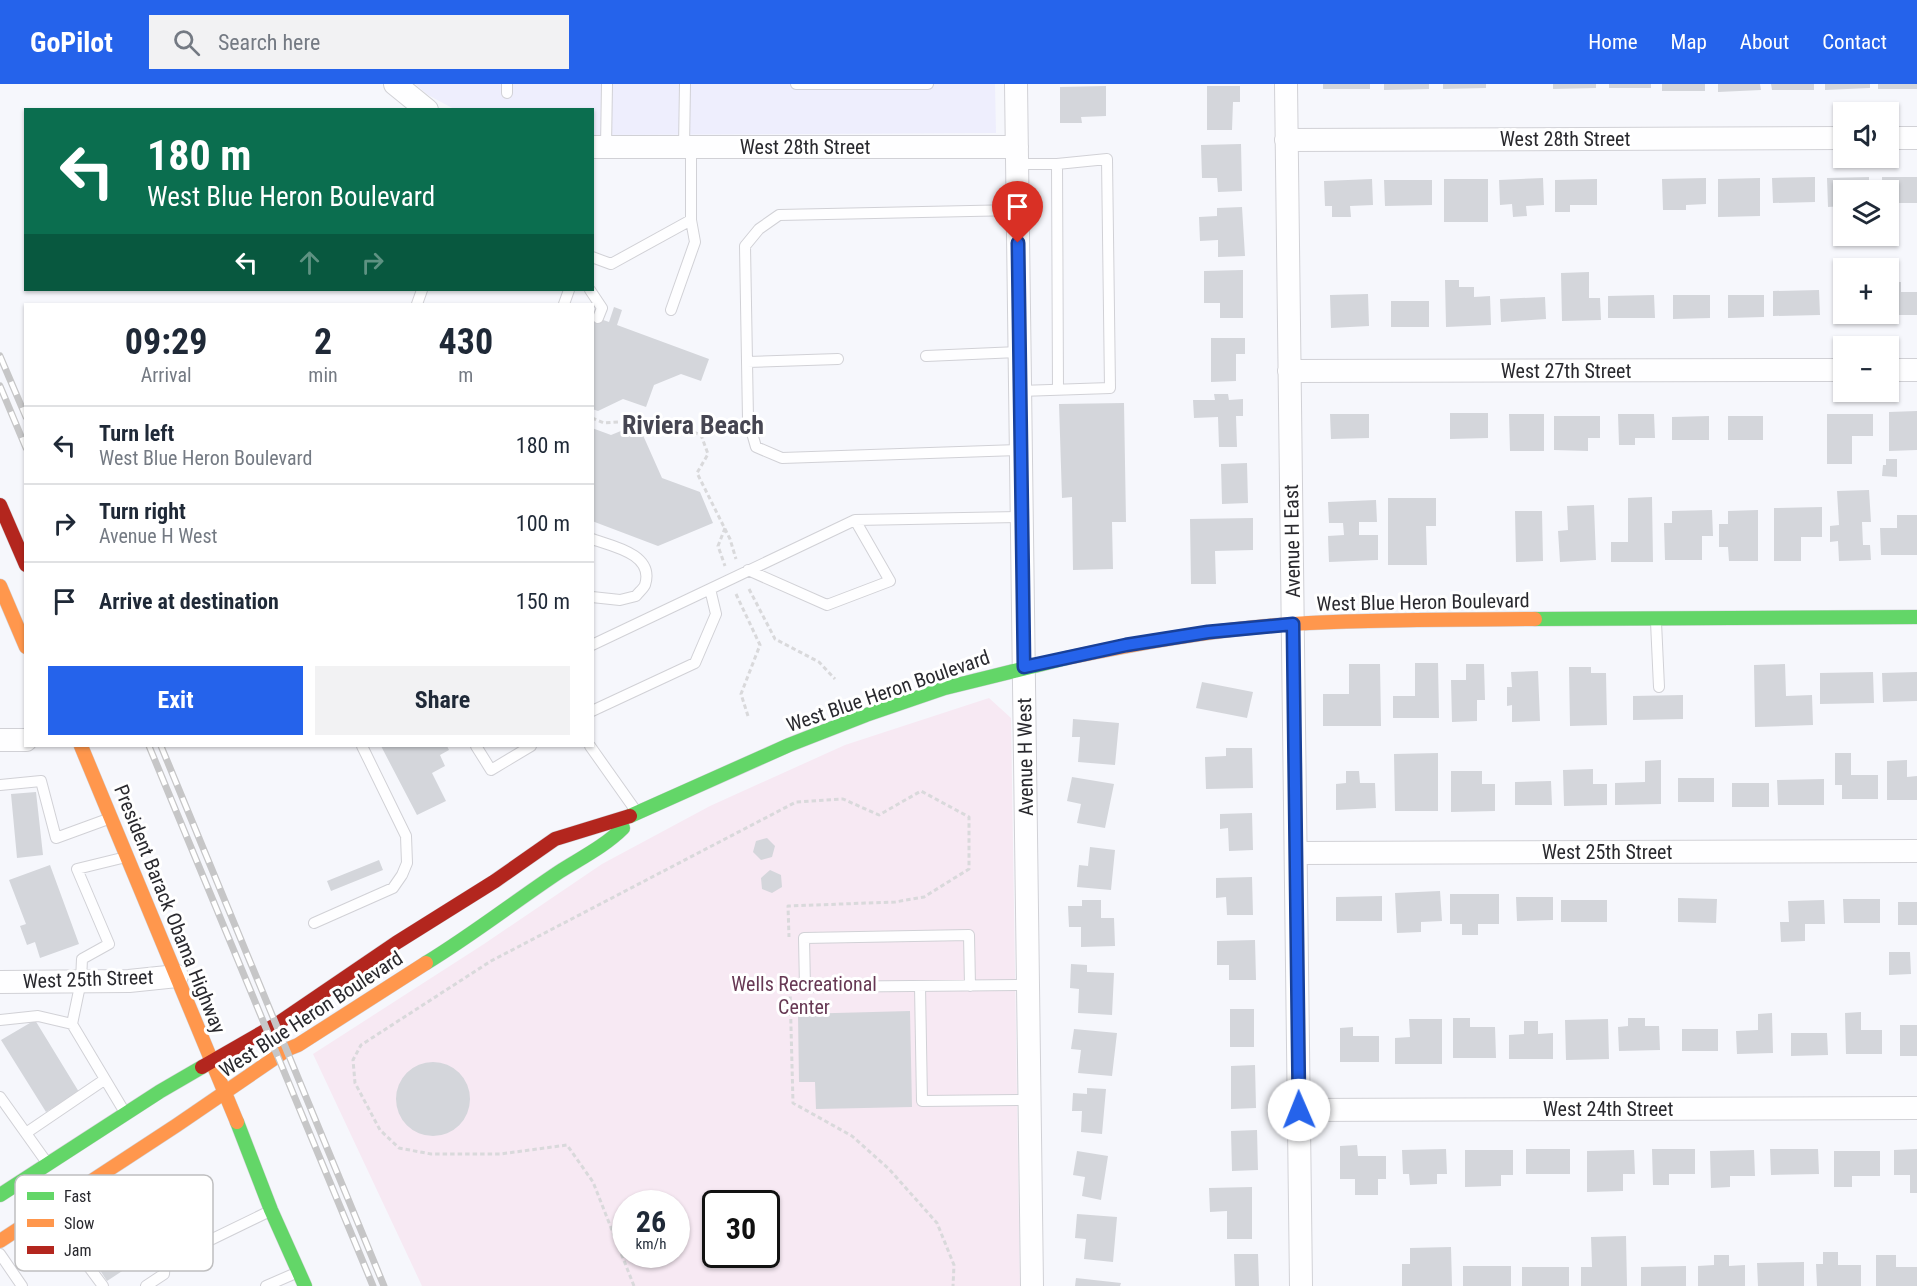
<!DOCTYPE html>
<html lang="en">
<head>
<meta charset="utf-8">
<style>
	body { margin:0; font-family:"Roboto Condensed",sans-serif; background:#f2f2f3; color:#1f2937; height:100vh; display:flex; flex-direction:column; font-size:22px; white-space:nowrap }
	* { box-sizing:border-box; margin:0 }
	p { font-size:20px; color:#747a83 }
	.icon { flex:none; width:33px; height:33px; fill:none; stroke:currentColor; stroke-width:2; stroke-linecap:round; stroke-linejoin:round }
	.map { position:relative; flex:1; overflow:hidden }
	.drawer { position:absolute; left:24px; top:219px; width:570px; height:444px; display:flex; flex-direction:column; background:#fff; border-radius:0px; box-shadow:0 2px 4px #0004 }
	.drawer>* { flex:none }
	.top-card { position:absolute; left:24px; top:24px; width:570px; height:183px; border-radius:0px; box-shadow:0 2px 4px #0004; background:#0b6e4f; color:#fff; overflow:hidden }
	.controls { position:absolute; left:1833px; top:18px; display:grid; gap:12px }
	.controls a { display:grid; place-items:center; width:66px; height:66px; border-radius:0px; background:#fff; box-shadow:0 2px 4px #0004; font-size:30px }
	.speed { position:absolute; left:612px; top:1106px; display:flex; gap:12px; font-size:30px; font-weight:700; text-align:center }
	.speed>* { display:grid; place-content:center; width:78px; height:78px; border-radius:50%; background:#fff; box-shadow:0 2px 4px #0004; line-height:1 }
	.speed small { font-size:15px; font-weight:400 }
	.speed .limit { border:3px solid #111; border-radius:9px; background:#fff; color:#111 }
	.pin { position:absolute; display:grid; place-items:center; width:51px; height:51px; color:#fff; margin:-62px -26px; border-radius:50% 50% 50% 0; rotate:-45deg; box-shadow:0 0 6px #0007 }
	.pin .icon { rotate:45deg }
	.me { position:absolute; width:66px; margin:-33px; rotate:359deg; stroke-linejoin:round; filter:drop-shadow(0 0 4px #0008) }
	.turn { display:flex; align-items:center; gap:21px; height:126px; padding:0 24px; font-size:27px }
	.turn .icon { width:78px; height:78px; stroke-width:2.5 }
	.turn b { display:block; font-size:42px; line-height:51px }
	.lanes { display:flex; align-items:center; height:57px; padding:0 24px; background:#0003; justify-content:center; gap:30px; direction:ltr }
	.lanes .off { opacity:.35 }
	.eta { display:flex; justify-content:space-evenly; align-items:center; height:102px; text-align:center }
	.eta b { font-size:36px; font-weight:700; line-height:42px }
	.button { display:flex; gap:12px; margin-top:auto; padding:12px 24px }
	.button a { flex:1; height:69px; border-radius:0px; background:#2563eb; color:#fff; font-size:24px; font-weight:700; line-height:69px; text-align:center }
	.button a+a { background:#f2f2f3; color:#1f2937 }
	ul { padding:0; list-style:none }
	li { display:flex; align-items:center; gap:18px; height:78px; padding:0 24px; border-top:2px solid #e0e1e3 }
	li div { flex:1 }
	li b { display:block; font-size:22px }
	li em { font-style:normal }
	header { display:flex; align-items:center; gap:36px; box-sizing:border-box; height:84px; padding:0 30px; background:#2563eb; color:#fff }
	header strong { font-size:28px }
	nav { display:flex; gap:33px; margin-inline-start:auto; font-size:21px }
	.search { width:420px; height:54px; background:#f2f2f3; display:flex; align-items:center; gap:15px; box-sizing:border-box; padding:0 21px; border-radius:0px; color:#747a83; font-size:22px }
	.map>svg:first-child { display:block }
	.built { fill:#eeeefd }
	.green { fill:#f7e9f3; fill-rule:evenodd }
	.building { fill:#d4d6db }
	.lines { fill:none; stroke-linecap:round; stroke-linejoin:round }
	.lane-casing { stroke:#d1d1d6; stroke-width:12 }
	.street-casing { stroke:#d1d1d6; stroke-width:24 }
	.fast-casing { stroke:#d1d1d6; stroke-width:15 }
	.slow-casing { stroke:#d1d1d6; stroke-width:15 }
	.jam-casing { stroke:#d1d1d6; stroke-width:15 }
	.path { stroke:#d9d9db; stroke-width:3; stroke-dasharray:4.5 3; stroke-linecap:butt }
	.lane { stroke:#fefeff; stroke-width:10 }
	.street { stroke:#fefeff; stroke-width:22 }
	.fast { stroke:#63d668; stroke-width:14 }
	.slow { stroke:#ff974d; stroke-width:14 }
	.jam { stroke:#b3261e; stroke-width:14 }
	.rail-casing { stroke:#c6c6c7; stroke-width:7 }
	.rail { stroke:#fff; stroke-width:4.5; stroke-dasharray:14; stroke-linecap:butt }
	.route-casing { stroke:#184099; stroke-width:15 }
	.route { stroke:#2563eb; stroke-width:10 }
	.labels { text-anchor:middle; stroke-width:6; stroke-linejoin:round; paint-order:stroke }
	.street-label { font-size:20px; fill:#29292e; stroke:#fff }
	.park-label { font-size:20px; fill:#673954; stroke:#fff }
	.district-label { font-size:26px; font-weight:bold; fill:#464652; stroke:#fff }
	.key { fill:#fff; stroke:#bfbfc0; stroke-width:1.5 }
	.key-label { font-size:16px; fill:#29292e }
</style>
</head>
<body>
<header>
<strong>GoPilot</strong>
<div class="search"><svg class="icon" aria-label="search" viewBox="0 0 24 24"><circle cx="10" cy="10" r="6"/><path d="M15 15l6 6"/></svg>Search here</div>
<nav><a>Home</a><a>Map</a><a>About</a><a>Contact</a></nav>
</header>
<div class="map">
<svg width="1917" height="1202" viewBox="0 0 1917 1202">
	<rect width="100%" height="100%" fill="#f6f7fc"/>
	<path class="built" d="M415,0H995L996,49L593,51L592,26L454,25L428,11Z"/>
	<path class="green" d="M989,614L1011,634L1020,1202H422L313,970L484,860L602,780L710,722L845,661ZM626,1119H676V1170H626ZM716,1119H766V1170H716Z"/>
	<path class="building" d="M1323,0H1370V5H1323Z
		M1384,0H1429V5L1384,6Z
		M1443,0H1486V4L1443,5Z
		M1553,0H1596V4L1553,5Z
		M1609,0H1651V4H1609Z
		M1662,0H1705V7H1662Z
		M1718,0H1760L1761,6L1718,8Z
		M1771,0H1814V6H1772Z
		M1825,0H1870V4L1825,6Z
		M1878,0H1917V5H1878Z
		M1106,2V32L1081,33L1082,39H1060V3Z
		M1207,2H1240V18H1233L1232,46H1207Z
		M1241,60L1242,107L1218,108L1217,94H1202L1201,61Z
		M1815,93V118L1773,119L1772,94Z
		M1869,93V106H1844V122L1828,123L1827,94Z
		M1882,93H1917V119H1888V106H1882Z
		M1543,94L1544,121L1526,122L1527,132L1513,133L1512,120L1500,121L1499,96Z
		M1706,94V120L1686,121V126H1663L1662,95Z
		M1760,94V132L1718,133V95Z
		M1372,95L1373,121L1350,122L1351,133H1332V122H1325L1324,97Z
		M1444,95H1488V138H1444Z
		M1597,95V121H1570V128H1555V96Z
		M1384,96H1432V121L1385,122Z
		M1242,123L1245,172L1218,173V156L1200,157L1199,133L1217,132V124Z
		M1243,186V234H1220V219H1204V187Z
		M1589,188V214H1600L1601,236L1562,237L1561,189Z
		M1445,196H1459V203H1474V213L1490,212L1491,241L1446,243Z
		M1890,198H1901V208H1917V231H1888Z
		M1819,206L1820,231L1773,232V207Z
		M1837,208H1844V230H1862V232H1837Z
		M1368,210L1369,242L1331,244L1330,211Z
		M1654,211L1655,234H1608V212Z
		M1673,211H1710V234L1673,235Z
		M1728,211H1764V233L1728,234Z
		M1545,213L1546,235L1501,238L1500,215Z
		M1391,217H1429V243H1391Z
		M614,223L622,226L617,241L709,275L701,297L681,290L654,301L646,323L623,315L598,327L592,325V232L609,238Z
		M1211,254H1245V270H1236V297L1211,298Z
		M1214,310H1228L1229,316L1243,315V332H1236L1237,363H1219L1218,333L1194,334L1193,316H1215Z
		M1124,319L1126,438H1112L1113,485L1073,486L1072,413L1062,414L1059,320Z
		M1917,327V366L1889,367V328Z
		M1450,329H1488V354L1450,355Z
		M1330,330H1369V354L1331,355Z
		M1509,330H1544V367H1510Z
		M1618,330H1654L1655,354H1635V361H1619Z
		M1827,330H1873V352H1852V380H1827Z
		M1554,332H1600V354H1588V367L1554,366Z
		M1709,332V356H1672V333Z
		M1728,332H1763V356H1728Z
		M638,340L662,394L700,408L713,439L658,462L592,437V344L611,351Z
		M1886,375H1897V393L1882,392L1883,381H1886Z
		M1247,379L1248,419L1222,420L1221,380Z
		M1869,406L1871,438H1862L1863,461H1870L1871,476L1839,477L1838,457L1830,458V442L1839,441L1837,407Z
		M1652,413L1653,478H1611V458H1628V414Z
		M1388,414H1436V442H1426L1427,481H1388Z
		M1376,416L1377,438H1359V451H1378V476L1329,478L1328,452L1344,451L1343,439H1329L1328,418Z
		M1594,421L1596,476L1560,478L1558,447L1568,446L1567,422Z
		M1822,423V453H1801V477H1774V424Z
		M1712,426L1713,452H1702V476H1665L1664,439H1672V427Z
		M1758,426V477H1729L1728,463H1719V440H1728V427Z
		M1515,427H1542L1543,477L1516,478Z
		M1897,431H1917V471H1881L1880,444H1897Z
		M1253,434V466L1215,467L1216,500H1191L1190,435Z
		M1415,579H1438L1439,634H1393V612H1415Z
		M1349,580H1380L1381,642H1323V610H1349Z
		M1466,580H1484L1485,616H1477V637L1452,638L1451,596H1466Z
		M1785,580L1786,612L1812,611L1813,641L1755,643L1754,581Z
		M1569,583H1591V589H1606L1607,641L1570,642Z
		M1538,587L1540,637L1512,638V621L1507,622V603H1512L1511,588Z
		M1873,588L1874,619L1820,620V589Z
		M1917,588V617L1883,618L1882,589Z
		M1202,598L1253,608L1247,634L1196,624Z
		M1683,611V635L1633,636V612Z
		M1073,635L1119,639L1115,681L1078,678L1080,653H1072Z
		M381,662H447L449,666L440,671L445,682L432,689L446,717L417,731Z
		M1226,664H1252L1253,704L1206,705L1205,673L1226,672Z
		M1438,669V727H1395L1394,670Z
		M1835,669H1851V691H1878V715H1842V701H1835Z
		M1661,676V720L1615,721V699L1645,698V677Z
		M1907,676V693L1917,692V716H1887V677Z
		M1593,685V700H1607V721L1564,722L1563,686Z
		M1346,687H1359L1360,699H1375L1376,724L1336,726V700L1346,699Z
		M1451,687H1482V700H1495V727L1451,728Z
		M1072,693L1114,700L1105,744L1077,739L1081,720L1067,717Z
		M1678,694H1714V718H1678Z
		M1824,695V721H1778L1777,696Z
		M1551,697L1552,721H1515V698Z
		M1732,699H1769V723H1732Z
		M36,708L43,771L17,774L11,710Z
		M1252,729L1253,766L1229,767L1228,744L1220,745V730Z
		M767,754L775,762L772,773L761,776L753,768L756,757Z
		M1090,763L1115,766L1111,806L1077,803L1079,781L1088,782Z
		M379,776L383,786L331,807L327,797Z
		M50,781L79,860L40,874L35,858L27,861L20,842L26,840L9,796Z
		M770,786L781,791L782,803L772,809L762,805L761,794Z
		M1252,793L1253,831H1227L1226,813L1216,814V794Z
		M1440,807L1442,837L1421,838V848L1397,849L1395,809Z
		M1450,810H1499V840H1478V851H1462V840H1450Z
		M1382,812V837H1336V813Z
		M1516,813H1553V836L1517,837Z
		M1678,814L1717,815L1716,839L1678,838Z
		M1843,815H1880V839H1844Z
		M1082,816H1101V834H1114L1115,862L1081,863V843H1069L1068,822H1082Z
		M1561,816H1607V838H1561Z
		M1824,816L1825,840H1805V857L1781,858L1780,838H1789L1788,817Z
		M1898,818H1917V841H1898Z
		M1255,856L1256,896H1229V881H1217V857Z
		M1889,868H1910L1911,890L1889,891Z
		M1071,880L1087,881V888L1114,889L1112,931L1078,929L1079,905L1070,904Z
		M1230,925H1254V963H1230Z
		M910,927L912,1023L816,1025L815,998H799L798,930Z
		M1861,928V946H1882V970H1846L1845,929Z
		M1772,929L1773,969L1737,970L1736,947L1758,946V930Z
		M1453,934H1470V943H1495L1496,974H1453Z
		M1628,934H1645V942H1659L1660,966L1619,967L1618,943L1628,942Z
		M1409,935H1442V980H1395V954L1410,953Z
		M1608,935L1609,975L1566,976L1565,936Z
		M35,936L79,1008L46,1028L1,956Z
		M1524,937H1538V950L1553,949V975H1509V951L1524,950Z
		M1900,941H1917V972H1900Z
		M1353,943V952H1379V978H1340V944Z
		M1074,945L1117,949L1112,992L1078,989L1081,966L1071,965Z
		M1682,945H1718V967H1682Z
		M1791,949H1827L1828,971L1791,972Z
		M396 1015a37 37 0 1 1 74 0a37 37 0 1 1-74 0Z
		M1255,981L1256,1024L1231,1025V982Z
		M1087,1004L1106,1005L1102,1050L1081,1048L1082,1027H1072L1073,1009L1087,1010Z
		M1257,1046L1258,1086L1232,1087L1231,1047Z
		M1357,1061L1358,1072H1386V1095H1378V1111H1355V1095H1340V1062Z
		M1446,1065L1447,1090H1437V1100L1410,1101L1409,1090H1403L1402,1066Z
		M1526,1065H1570V1090H1526Z
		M1652,1065H1695V1090H1669V1101H1653Z
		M1770,1065H1818L1819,1090L1771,1091Z
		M1917,1065V1109H1910V1091H1894V1066Z
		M1465,1066H1513V1091H1501V1102L1465,1103Z
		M1634,1066L1635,1090H1623V1107L1587,1108V1067Z
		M1754,1066L1755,1092H1730V1103L1711,1104L1710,1067Z
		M1077,1067L1108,1072L1101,1116L1082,1112L1085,1093L1073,1091Z
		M1834,1067H1880V1092H1852V1103H1834Z
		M1252,1103V1155H1227V1127L1210,1128L1209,1104Z
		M1077,1130L1117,1133L1113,1178L1084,1175L1086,1155L1075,1154Z
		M111,1138L136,1178L107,1197L81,1157Z
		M1626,1152L1627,1202H1581V1183H1592L1591,1153Z
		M1451,1163L1452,1202H1402V1180H1410V1164Z
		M1823,1168H1838V1181H1861V1202H1817L1816,1180H1823Z
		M1234,1170H1258L1259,1202H1235Z
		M1714,1171H1729V1182L1745,1181V1202H1698V1182L1714,1181Z
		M1876,1171H1896V1183H1917V1202H1876Z
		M1804,1178V1202H1758L1757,1179Z
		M1463,1182H1511V1202H1463Z
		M1686,1182V1202H1641V1183Z
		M1522,1183H1569V1202H1522Z
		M1076,1194L1121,1199L1120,1202H1075Z"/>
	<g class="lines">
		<defs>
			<path id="lane" d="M507,0V9
				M796,0H928
				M606,63L607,0
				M684,63L685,0
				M1018,80H1057
				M1018,126L779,131L759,145L745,162L748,335L756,363L782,374L1021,366
				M592,173L611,180L691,136
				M590,206L602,224L598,234
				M417,220L422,206
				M564,220L569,206
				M671,226L695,158L691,136V63
				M926,272L1020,268
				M747,278L838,275
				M1020,307L1110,304L1107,75L1057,80L1058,305
				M592,455C612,462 655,470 645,501C644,504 638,509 636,512L620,516L592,513
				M748,486L827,521L890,497L855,436
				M1656,538L1659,603
				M592,561L710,505
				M592,627L695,579L716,530L710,505L855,436L1022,433
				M476,662L491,686L531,662
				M590,662L636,727
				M0,701L41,697L56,754L108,735
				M314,839L393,804L402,791L407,779L406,752L362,662
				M920,902L922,1017L1029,1016
				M970,902L969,851L804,854L805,903L1030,901
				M0,936L38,932L72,940
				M0,1013L45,1076
				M124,1027L72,940L81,897L82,875L109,860L77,785L126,773
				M26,1049L104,996
				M107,1091L165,1178L270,1127
				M48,1128L103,1202
				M0,1170L22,1202
				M146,1202L164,1190L165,1178
				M266,1202L296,1189"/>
			<path id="street" d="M395,0L427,26
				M1016,0L1032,1202
				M1286,0L1301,1202
				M1888,54H1917
				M1286,56L1844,54
				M592,63H1017
				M1888,286H1917
				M1289,287L1844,286
				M0,656H26
				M1297,769L1917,767
				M0,898L129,897L177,892
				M1299,1026L1917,1024"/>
			<path id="fast" d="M1535,535L1917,533
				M630,732L789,661L866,631L945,604L1067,574
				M426,879C472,851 514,818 559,788C581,774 605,762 623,744
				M237,1038L271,1126L305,1202
				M0,1111L159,1008L202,983"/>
			<path id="slow" d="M0,502L26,563
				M1067,574C1142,558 1217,545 1293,540C1373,535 1454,536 1535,535
				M81,662L237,1038
				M0,1157L177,1041L288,965L298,961L426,879"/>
			<path id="jam" d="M0,421L26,481
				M202,983L277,940L396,859L495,797L555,755L630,732"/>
		</defs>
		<use href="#lane" class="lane-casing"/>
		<use href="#street" class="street-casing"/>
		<use href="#fast" class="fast-casing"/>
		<use href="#slow" class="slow-casing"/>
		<use href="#jam" class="jam-casing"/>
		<path class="path" d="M592,334L604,339L658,335L701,351L708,370L697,389L730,455L736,475
			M725,444L718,462L725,482
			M749,505L775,555L819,578L835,595
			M736,510L760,561L741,610L748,632
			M790,905L793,1019L852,1052L889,1085L937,1139L954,1181L953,1202
			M634,1202L593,1098L567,1061L500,1070H431L399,1064L380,1046L355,999L353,976L361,961L491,877L796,718L843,715L879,731L921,707L969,733V785L924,813L895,818L788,822L789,853"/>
		<use href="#lane" class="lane"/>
		<use href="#street" class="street"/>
		<use href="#fast" class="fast"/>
		<use href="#slow" class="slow"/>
		<use href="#jam" class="jam"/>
		<defs>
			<path id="rail" d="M0,272L26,333
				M0,302L26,364
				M149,662L373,1202
				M161,662L384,1202"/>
		</defs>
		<use href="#rail" class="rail-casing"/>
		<use href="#rail" class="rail"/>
	</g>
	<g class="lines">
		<defs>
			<path id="route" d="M1018,159L1024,583L1126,561L1208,548L1293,540L1299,1026"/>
		</defs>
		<use href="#route" class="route-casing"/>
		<use href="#route" class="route"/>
	</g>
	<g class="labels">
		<g class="street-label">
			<text x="1565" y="62">West 28th Street</text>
			<text x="805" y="70">West 28th Street</text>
			<text x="1566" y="294">West 27th Street</text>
			<text transform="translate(1292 457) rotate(-91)" y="7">Avenue H East</text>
			<text transform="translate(1423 518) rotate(-1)" y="7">West Blue Heron Boulevard</text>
			<text transform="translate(888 607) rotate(-19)" y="7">West Blue Heron Boulevard</text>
			<text transform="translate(1025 673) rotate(-91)" y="7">Avenue H West</text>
			<text x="1607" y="775">West 25th Street</text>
			<text transform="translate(170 825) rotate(68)" y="7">President Barack Obama Highway</text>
			<text transform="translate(88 895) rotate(-2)" y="7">West 25th Street</text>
			<text transform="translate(311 930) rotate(-33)" y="7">West Blue Heron Boulevard</text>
			<text x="1608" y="1032">West 24th Street</text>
		</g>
		<g class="park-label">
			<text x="804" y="907">Wells Recreational<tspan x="804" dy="23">Center</tspan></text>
		</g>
		<g class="district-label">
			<text x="693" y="350">Riviera Beach</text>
		</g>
	</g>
	<rect x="15" y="1091" width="198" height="96" rx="9" class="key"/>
	<rect x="27" y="1108" width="27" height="8" fill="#63d668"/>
	<rect x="27" y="1135" width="27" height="8" fill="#ff974d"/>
	<rect x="27" y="1162" width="27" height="8" fill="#b3261e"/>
	<g class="key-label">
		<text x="64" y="1118">Fast</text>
		<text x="64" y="1145">Slow</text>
		<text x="64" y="1172">Jam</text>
	</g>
</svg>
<div class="controls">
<a><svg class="icon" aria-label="sound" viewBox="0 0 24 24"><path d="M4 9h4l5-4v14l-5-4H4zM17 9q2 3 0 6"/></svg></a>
<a><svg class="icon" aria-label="layers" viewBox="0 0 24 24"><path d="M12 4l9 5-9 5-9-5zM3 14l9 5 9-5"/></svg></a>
<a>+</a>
<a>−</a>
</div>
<div class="speed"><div>26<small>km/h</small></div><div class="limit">30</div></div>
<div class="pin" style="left:1018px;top:159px;background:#d93025"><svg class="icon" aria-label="arrive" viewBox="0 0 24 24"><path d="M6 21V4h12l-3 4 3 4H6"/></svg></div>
<svg class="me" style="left:1299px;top:1026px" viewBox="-20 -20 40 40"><circle r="19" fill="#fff"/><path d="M0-13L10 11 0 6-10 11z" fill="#2563eb"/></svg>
<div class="top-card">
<div class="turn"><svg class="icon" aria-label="left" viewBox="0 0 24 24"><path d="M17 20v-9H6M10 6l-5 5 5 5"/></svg><div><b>180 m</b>West Blue Heron Boulevard</div></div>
<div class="lanes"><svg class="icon" aria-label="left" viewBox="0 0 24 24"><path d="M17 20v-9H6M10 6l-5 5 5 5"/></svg><svg class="icon off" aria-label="ahead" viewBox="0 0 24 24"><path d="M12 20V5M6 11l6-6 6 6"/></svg><svg class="icon off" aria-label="right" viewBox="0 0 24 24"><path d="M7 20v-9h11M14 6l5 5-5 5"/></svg></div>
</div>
<section class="drawer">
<div class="eta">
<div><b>09:29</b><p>Arrival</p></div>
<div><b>2</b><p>min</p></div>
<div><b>430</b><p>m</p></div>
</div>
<ul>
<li><svg class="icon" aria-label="left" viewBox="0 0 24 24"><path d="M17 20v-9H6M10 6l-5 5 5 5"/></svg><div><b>Turn left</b><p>West Blue Heron Boulevard</p></div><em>180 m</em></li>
<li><svg class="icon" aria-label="right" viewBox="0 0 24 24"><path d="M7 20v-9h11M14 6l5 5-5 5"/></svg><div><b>Turn right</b><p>Avenue H West</p></div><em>100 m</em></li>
<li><svg class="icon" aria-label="arrive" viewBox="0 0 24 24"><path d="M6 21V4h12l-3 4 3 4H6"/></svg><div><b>Arrive at destination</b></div><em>150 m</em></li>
</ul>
<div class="button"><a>Exit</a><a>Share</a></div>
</section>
</div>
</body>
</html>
